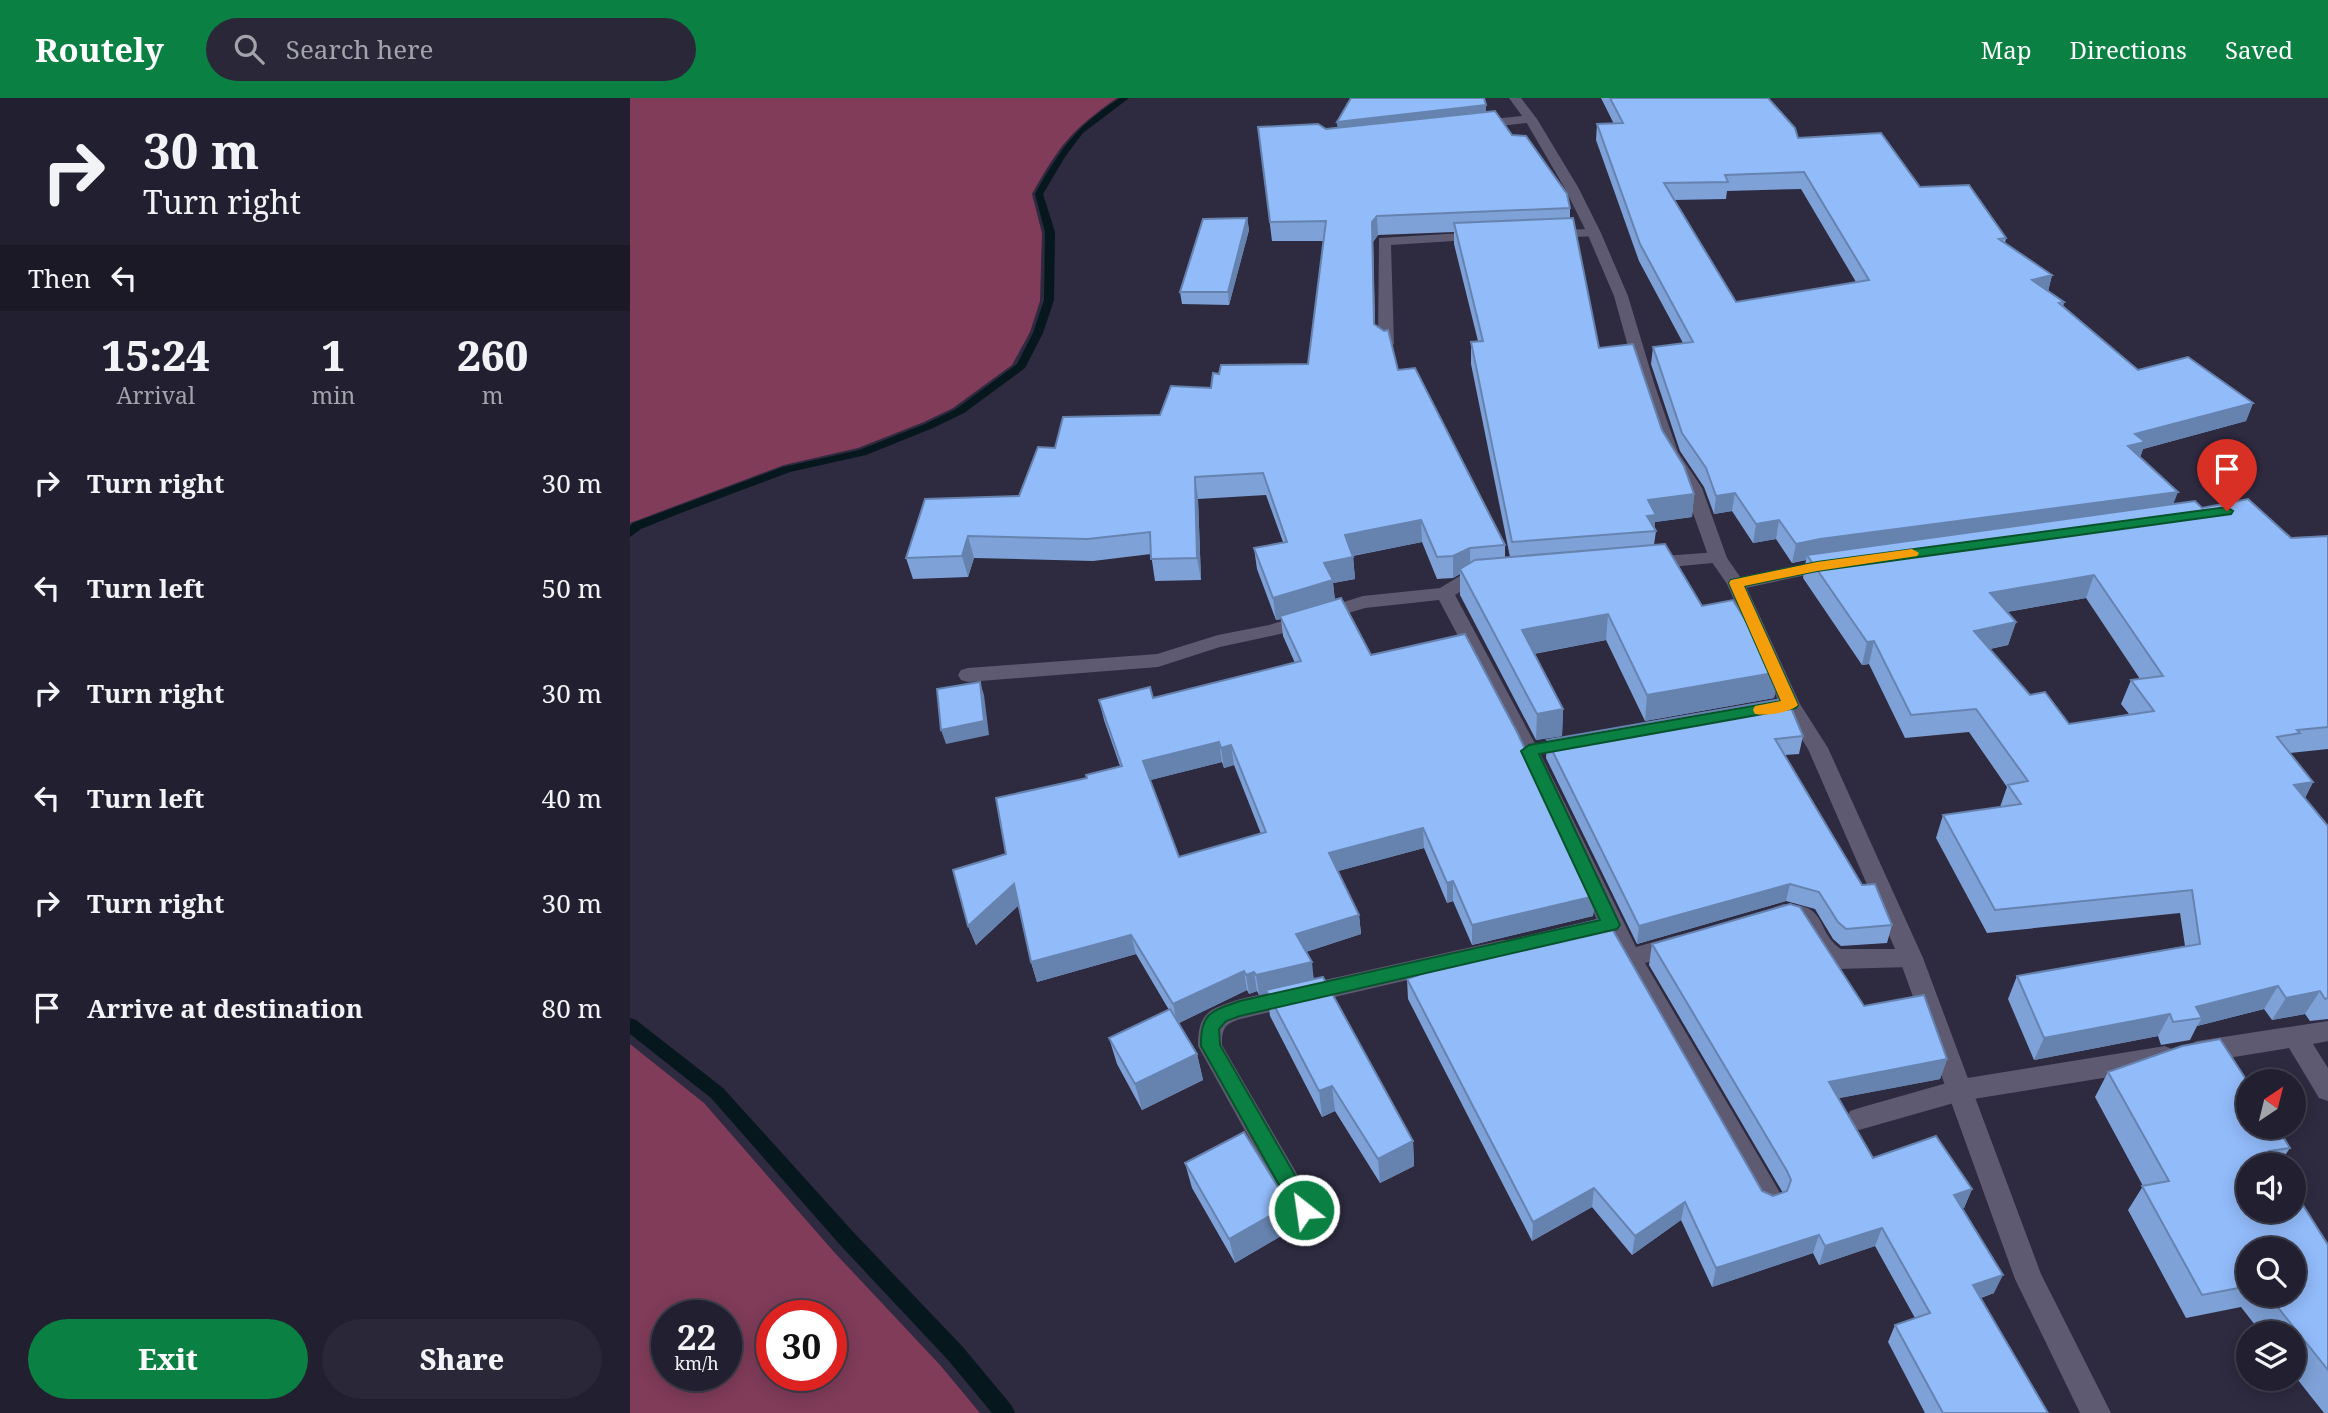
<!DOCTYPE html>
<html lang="en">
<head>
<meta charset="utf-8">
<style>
	body { margin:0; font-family:"Noto Serif",serif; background:#2a2838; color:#f1f3f6; height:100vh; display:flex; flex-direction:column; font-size:26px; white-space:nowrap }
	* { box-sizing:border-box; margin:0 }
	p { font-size:23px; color:#a2a3ab }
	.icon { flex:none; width:38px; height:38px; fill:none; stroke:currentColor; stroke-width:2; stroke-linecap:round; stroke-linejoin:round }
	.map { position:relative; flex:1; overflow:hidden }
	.panel { display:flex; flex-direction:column; background:#222030; width:630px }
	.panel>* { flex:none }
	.guide { background:#222030; color:#f1f3f6; overflow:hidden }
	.needle { width:46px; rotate:35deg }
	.buttons { position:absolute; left:1606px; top:971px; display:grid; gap:14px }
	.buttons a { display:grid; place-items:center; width:70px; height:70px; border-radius:50%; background:#222030; box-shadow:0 4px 18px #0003,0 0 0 2px #3f3e4c; font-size:35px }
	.speed { position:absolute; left:21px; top:1202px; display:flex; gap:14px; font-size:35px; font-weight:700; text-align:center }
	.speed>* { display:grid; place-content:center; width:91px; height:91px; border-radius:50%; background:#222030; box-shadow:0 4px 18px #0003,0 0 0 2px #3f3e4c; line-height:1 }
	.speed small { font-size:18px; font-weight:400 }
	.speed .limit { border:10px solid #d22; background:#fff; color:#111 }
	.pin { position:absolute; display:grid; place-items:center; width:60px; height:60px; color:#fff; margin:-72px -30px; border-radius:50% 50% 50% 0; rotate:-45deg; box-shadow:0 0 7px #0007 }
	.pin .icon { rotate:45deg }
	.me { position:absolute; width:77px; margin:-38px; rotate:330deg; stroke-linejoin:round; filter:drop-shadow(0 0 5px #0008) }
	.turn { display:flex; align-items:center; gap:24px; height:147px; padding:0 28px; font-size:32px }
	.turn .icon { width:91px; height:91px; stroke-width:2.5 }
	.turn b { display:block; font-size:49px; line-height:60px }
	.then { display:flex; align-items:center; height:66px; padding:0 28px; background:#0003; gap:14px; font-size:26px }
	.eta { display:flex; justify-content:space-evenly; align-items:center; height:119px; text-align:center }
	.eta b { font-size:42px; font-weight:800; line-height:49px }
	.cta { display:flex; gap:14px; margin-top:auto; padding:14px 28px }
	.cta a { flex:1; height:80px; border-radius:42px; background:#0b8043; color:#fff; font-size:28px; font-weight:800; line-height:80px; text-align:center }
	.cta a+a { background:#2a2838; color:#f1f3f6 }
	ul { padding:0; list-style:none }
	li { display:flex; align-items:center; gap:21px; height:105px; padding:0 28px }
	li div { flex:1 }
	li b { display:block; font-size:26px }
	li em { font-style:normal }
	header { display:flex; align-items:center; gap:42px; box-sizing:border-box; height:98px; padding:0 35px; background:#0b8043; color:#fff }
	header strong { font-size:33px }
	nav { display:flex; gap:38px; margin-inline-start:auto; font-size:24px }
	.search { width:490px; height:63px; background:#2a2838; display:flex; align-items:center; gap:18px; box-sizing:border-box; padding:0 24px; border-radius:38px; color:#a2a3ab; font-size:26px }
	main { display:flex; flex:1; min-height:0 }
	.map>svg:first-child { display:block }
	.green { fill:#803c59; fill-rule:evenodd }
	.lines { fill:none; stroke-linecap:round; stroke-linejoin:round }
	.stream { fill:#07171e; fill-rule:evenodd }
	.minor { fill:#5d5a72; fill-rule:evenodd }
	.tertiary { fill:#5d5a72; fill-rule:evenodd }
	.wall { fill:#7ea1d7; fill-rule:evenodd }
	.shaded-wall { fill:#6683af }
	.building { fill:#92bbfa; stroke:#6683af; stroke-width:2; fill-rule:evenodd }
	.route { fill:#0b8043; stroke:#07532c; stroke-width:2 }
	.slow { fill:#f59e0b }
</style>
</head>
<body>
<header>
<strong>Routely</strong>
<div class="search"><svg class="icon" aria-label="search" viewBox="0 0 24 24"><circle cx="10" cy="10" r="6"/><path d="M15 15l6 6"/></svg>Search here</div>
<nav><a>Map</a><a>Directions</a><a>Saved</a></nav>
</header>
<main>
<section class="panel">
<div class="guide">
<div class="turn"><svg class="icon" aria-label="right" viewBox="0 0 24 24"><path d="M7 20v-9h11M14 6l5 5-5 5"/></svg><div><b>30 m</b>Turn right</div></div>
<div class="then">Then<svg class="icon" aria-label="left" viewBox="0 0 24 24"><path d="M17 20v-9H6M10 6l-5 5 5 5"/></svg></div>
</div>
<div class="eta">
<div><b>15:24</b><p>Arrival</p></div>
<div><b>1</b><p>min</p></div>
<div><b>260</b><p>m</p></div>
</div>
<ul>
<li><svg class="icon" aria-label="right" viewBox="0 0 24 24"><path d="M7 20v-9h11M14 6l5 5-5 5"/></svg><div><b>Turn right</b></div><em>30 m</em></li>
<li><svg class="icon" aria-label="left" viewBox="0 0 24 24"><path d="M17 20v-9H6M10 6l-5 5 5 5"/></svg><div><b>Turn left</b></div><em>50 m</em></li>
<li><svg class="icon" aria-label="right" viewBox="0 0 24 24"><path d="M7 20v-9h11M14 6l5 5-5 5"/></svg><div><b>Turn right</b></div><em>30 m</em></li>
<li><svg class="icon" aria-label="left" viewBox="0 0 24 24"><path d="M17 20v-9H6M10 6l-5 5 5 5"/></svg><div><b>Turn left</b></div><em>40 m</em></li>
<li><svg class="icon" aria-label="right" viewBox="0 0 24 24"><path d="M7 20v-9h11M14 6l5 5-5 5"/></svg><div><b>Turn right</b></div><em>30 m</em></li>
<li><svg class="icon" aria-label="arrive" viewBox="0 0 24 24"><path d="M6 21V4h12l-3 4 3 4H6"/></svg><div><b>Arrive at destination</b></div><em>80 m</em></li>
</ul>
<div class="cta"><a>Exit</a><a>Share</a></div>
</section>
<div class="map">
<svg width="1698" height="1315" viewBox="0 0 1698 1315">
	<rect width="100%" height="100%" fill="#2e2a40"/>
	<path class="green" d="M0,0H487C441,32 429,48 402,96L412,135L410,203L400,234L382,267L323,310L294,324L228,350L154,367L0,425Z
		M0,946L74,1005L204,1154L310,1267L350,1315H0ZM37,1218H96V1278H37ZM142,1218H201V1278H142Z"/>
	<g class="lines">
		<path class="stream" d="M490,0H499L453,35L435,59L413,96L425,134L424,202L413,235L395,270L334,315L303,330L236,357L160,374L48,416L11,431L0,439V428L3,425L153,369L229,352L295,326L326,311L387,266L403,235L414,202L415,134L405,96C430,51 446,28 490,0Z
			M0,920L6,922L93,990L226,1137L332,1248L382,1308L385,1315H362L318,1262L212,1149L81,1000L0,936Z"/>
		<path class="minor" d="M901,17L907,21L905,24L844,31L838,27L844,23Z
			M964,131L971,135L969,138L918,140L911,136L918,132Z
			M850,134L857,138L855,141L761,147L764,246L756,251L751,249L748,246L749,140Z
			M1088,454L1094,456L1097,460L1094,464L1019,471L1010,465L1019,459Z
			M1203,460L1210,462L1212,466L1210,470L1106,492L1097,486L1106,480Z
			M857,472L866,478L864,482L845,485L825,497L909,653L1006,849L1048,837L1056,839L1060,846L1056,853L1015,865L1149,1093L1153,1102L1149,1111L1139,1114L1129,1111L992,867L969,826L889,653L809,502L735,510L650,536L590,549L528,569L338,584L331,582L328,577L331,572L338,570L527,556L588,537L639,527L733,498L810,490L833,476Z
			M1153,806C1200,806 1184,832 1211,851H1281L1289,853L1293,860L1289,867L1281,869L1207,871C1182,862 1183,842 1166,825L1145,821L1141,815L1145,809Z
			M873,842L881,844L885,851L881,858L610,921C594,926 592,931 592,947L688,1112L684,1121L674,1124L664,1121L568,948C568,913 580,911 610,901Z
			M1698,923V943L1683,946L1698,970V1003L1689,1000L1659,950L1567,965L1558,961L1554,954L1558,947L1567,943Z
			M1535,948L1544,952L1548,959L1544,966L1535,970L1331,1003L1229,1032L1220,1029L1216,1021L1220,1013L1229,1010L1331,981Z"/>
		<path class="tertiary" d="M879,0H891L907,21L948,89L971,135L998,198L1025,288L1048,354L1072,390L1097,460L1115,486L1170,606L1198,650L1293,860L1411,1176L1481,1315H1450L1385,1181L1269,860L1178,651L1150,607L1097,486L1079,460L1054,390L1032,354L1009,288L984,198L957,135L934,89L895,22Z"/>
	</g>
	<path class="wall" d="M971,0H1138L1168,40L1290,89L1376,140L1375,145L1422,177L1418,193L1434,204L1433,209L1508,272L1623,305L1616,323L1513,351L1510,359L1544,406L1572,410L1661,440L1698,438V651L1660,655L1683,684L1675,700L1698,728V921L1680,923L1675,916L1642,922L1634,911L1567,928L1560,942L1531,947L1528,938L1404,962L1378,901L1387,878L1555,848L1550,815L1357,835L1306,740L1313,717L1370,709L1377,689L1339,634L1275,640L1239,566L1232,567L1173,480L1176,462L1162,465L1146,441L1123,445L1102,413L1084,416L1074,389L1050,353L1021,266L1023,249L1053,245L1009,163L966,42L967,26H984ZM1171,91L1226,184L1106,204L1044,102L1096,101L1097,93ZM1456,500L1510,581L1501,582L1491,606L1499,616L1439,626L1400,597L1360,551L1378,547L1386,524L1377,514Z
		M856,7V14L882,37L940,110V120L969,250L1032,332L1064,396L1062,419L1025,424L1024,430L1026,433L1024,447L1072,508L1149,574L1144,600L1015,623L976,542L904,556L933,611L932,638L906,642L830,497V476L823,480L807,481L792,444L723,458L725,481L703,485L705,502L741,557L965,798L963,818L842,847L823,803L817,805L794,750L708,773L729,817L731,836L676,854L684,881L783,1043L784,1068L750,1085L705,1013L692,1019L640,918L637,895L629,897L627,893L619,896L617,892L549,925L567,956L573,982L512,1012L487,966L479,940L539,912L506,856L407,884L401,864L388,808L346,847L338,828L376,756L456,680L490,668L474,622L469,602L523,600L665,565L653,538L651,521L646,522L627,471L624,450L653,444L636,397L568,401L571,482L525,483L521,456L463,463L344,460L338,479L283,481L276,460L389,398L425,350L530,317L581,290L589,276L678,266L694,143H642L630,48L696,31L708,30L707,24ZM824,134V146L848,243L841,244V266L880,459H875V447L768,272L745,226L743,144L748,137ZM592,664L594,670L604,667L631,736L549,759L520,682Z
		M617,120L619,132L599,207L552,206L550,194Z
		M1173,638L1169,656L1155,657L1232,787L1262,827L1257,845L1211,848L1203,841L1185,811L1156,803L1007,846L916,660L917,642Z
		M1022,846L1234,908L1317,961L1310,981L1209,1000L1243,1060L1342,1091L1334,1110L1332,1111L1364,1195L1351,1200L1418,1315H1295L1258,1244L1265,1227L1285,1220L1245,1148L1189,1167L1183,1155L1082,1189L1051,1122L1002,1157L962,1109L902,1143L778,901L777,881L852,855V849L1132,1093L1143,1098L1153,1095L1019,867Z
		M1478,974L1660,1050L1648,1068L1698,1147V1315H1694L1664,1277V1236H1632L1611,1209L1556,1220L1498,1112L1513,1088L1465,999ZM1619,1152L1664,1197H1619Z
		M555,1065L663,1131L605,1165L562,1090Z"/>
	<path class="shaded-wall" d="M856,7V18L708,35L707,24Z
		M747,118L748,137L743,144L745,246L742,124Z
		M617,120L619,132L599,207L598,194Z
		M1422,177L1418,194L1402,182Z
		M1623,305L1616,323L1513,351L1509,363L1498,348L1505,336Z
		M565,379L568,401L571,482L567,460Z
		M1548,394L1541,412L1177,457L1176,462L1162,465L1166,446L1190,441Z
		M1105,395L1102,413L1084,416L1086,398Z
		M1064,396L1062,419L1025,424L1024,433L1015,434L1018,402Z
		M791,422L792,444L716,459L715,437Z
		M1149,422L1146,441L1123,445L1126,426Z
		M338,438L344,460L338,479L332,458Z
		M840,450V471H830V476L823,480V458Z
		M723,459L725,481L703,485L705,504L650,518L651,521L646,522L643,500L694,465Z
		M1464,477L1456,500L1353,518L1360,495Z
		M978,516L976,542L891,558L892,532Z
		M1386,524L1378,547L1337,556L1344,533Z
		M1244,543L1239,566L1232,567L1237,544Z
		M1149,574L1144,600L1015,623L1017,597Z
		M350,584L354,597L359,637L316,646L311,632Z
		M933,611L932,638L906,642L907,616Z
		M589,644L592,664L517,683L513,663Z
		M601,647L604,667L594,670L591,650Z
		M1683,684L1671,707L1664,687Z
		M793,730L794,750L701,775L699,755Z
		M823,783V803L817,805V785Z
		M384,786L390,806L346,847L338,828Z
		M1160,786L1156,803L1007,846L1009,828Z
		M965,798L963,818L842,847V827Z
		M729,817L731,836L669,856L666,836Z
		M501,837L506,856L407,884L401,864Z
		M682,864L684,884L636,892L637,895L629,897L626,877Z
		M614,873L617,892L547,926L543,906Z
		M624,874L627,893L619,896L616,877Z
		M1648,888L1634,911L1567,928L1572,920L1566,909Z
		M1690,893L1675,916L1642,922L1656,900Z
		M1540,916L1528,938L1404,962L1414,940Z
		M567,956L573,982L512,1012L505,986Z
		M1317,961L1310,981L1194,1003L1199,984Z
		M702,988L705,1013L692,1019L689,993Z
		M783,1043L784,1068L750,1085L748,1061Z
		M964,1090L962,1109L902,1143L903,1124Z
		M1342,1091L1334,1110L1316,1116L1324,1097Z
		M1055,1104L1051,1122L1002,1157L1005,1138Z
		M659,1107L663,1131L605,1165L599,1141Z
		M1252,1130L1245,1148L1189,1167L1195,1148Z
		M1189,1137L1183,1155L1082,1189L1086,1170Z
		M1373,1177L1364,1195L1334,1205L1343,1187Z"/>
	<path class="building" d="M721,0H854L856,7L707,24Z
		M980,0H1138L1165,30L1168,40L1251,35L1290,89L1339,87L1376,140L1369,141L1422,177L1402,182L1434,204L1429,205L1508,272L1558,259L1623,305L1505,336L1515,344L1498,348L1548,394L1190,441L1166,446L1149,422L1126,426L1105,395L1086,398L1076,370L1052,335L1023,249L1063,244L1010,146L967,26L993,25ZM1174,74L1239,182L1106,204L1034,85L1098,84L1095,77Z
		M865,13L882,37L896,38L937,96L940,110L747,118L742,124L744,226L754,233L758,232L768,272L785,270L875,447L840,450L823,458L807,459L791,422L715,437L723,459L694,465L703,482L643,500L624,450L657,444L633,375L565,379L567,460L521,461L520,434L458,441L338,438L332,458L276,460L295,401L389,398L408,349L425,350L433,319L530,317L541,288L581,290L583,275L589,276L591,267L678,266L696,123L640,124L628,29L688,26L696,31Z
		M617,120L598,194H550L573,121Z
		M943,120L969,250L1003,246L1032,332L1054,368L1064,396L1018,402L1026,417L1017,418L1026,433L882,444L841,244L853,243L824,125Z
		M1618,401L1661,440L1698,438V629L1667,632L1670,635L1647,639L1683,684L1664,687L1698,728V900L1695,901L1690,893L1656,900L1648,888L1566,909L1572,920L1543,924L1540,916L1414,940L1387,878L1570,846L1562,792L1365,812L1313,717L1391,706L1378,687L1398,683L1346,611L1281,617L1244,543L1237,544L1177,457L1565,403L1572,410ZM1464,477L1533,578L1501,582L1524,613L1439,626L1415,594L1400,597L1344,533L1386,524L1360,495Z
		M1035,446L1072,508L1103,502L1119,528L1127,526L1149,574L1017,597L978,516L892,532L933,611L907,616L830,471L845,462Z
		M711,500L741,557L835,536L887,634L965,798L842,827L823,783L817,785L793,730L699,755L729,817L666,836L682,864L626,877L624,874L616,877L614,873L543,906L501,837L401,864L384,786L338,828L323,772L376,756L366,700L457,680L456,677L492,668L469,602L520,589L523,600L671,563L650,518ZM589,644L591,650L601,647L636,734L549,759L513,663Z
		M350,584L354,623L311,632L307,591Z
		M1157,600L1173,638L1145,641L1232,787L1245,786L1262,827L1216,831L1208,824L1189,794L1160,786L1009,828L917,642Z
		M1160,806L1170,809L1234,908L1294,897L1317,961L1199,984L1243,1060L1306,1038L1342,1091L1324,1097L1373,1177L1343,1187L1418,1315H1313L1265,1227L1300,1215L1252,1130L1195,1148L1189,1137L1086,1170L1055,1104L1005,1138L964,1090L903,1124L777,881L854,854L852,849L976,820L1132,1093L1143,1098L1157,1093L1161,1082L1157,1073L1022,846Z
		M693,879L783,1043L748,1061L702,988L689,993L636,892Z
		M540,911L567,956L505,986L479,940Z
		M1590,941L1619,986V1029H1647L1660,1050L1639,1053L1648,1068H1619V1113H1664V1093L1698,1147V1272L1638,1197H1664V1152H1619V1188L1572,1197L1512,1088L1539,1083L1478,974L1552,948Z
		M614,1034L659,1107L599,1141L555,1065Z"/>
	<path class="route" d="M1597,409L1603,413L1601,416L1187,473L1114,488L1168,607L1166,610L909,656L990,827L987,831L610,918L596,923L589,931L590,947L685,1112L682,1119L674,1122L667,1119L571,948C570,915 581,913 610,903L970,822L891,653L899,647L1151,603L1099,485L1101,482L1187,464Z"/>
	<path class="slow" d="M1282,451L1289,455L1287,458L1187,473L1114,488L1168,607C1159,615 1137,618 1125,616L1123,612L1125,608L1151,603L1099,485L1101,482L1187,464Z"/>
</svg>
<div class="buttons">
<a><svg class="needle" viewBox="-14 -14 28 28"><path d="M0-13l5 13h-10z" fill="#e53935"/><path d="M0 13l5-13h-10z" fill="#a2a3ab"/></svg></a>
<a><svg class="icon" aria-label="sound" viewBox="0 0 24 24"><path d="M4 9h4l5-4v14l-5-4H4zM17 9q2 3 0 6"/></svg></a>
<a><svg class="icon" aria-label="search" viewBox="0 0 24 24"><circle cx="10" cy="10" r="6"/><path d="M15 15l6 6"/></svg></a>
<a><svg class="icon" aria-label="layers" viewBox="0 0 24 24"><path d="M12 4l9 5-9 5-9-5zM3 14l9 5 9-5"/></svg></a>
</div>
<div class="speed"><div>22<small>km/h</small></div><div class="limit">30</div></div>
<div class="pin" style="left:1597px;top:413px;background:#d93025"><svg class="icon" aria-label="arrive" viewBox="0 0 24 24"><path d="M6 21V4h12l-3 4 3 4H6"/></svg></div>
<svg class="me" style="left:674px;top:1112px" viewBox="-20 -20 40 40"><circle r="17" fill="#0b8043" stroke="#fff" stroke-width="3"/><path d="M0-11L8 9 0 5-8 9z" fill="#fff"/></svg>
</div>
</main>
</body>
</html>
